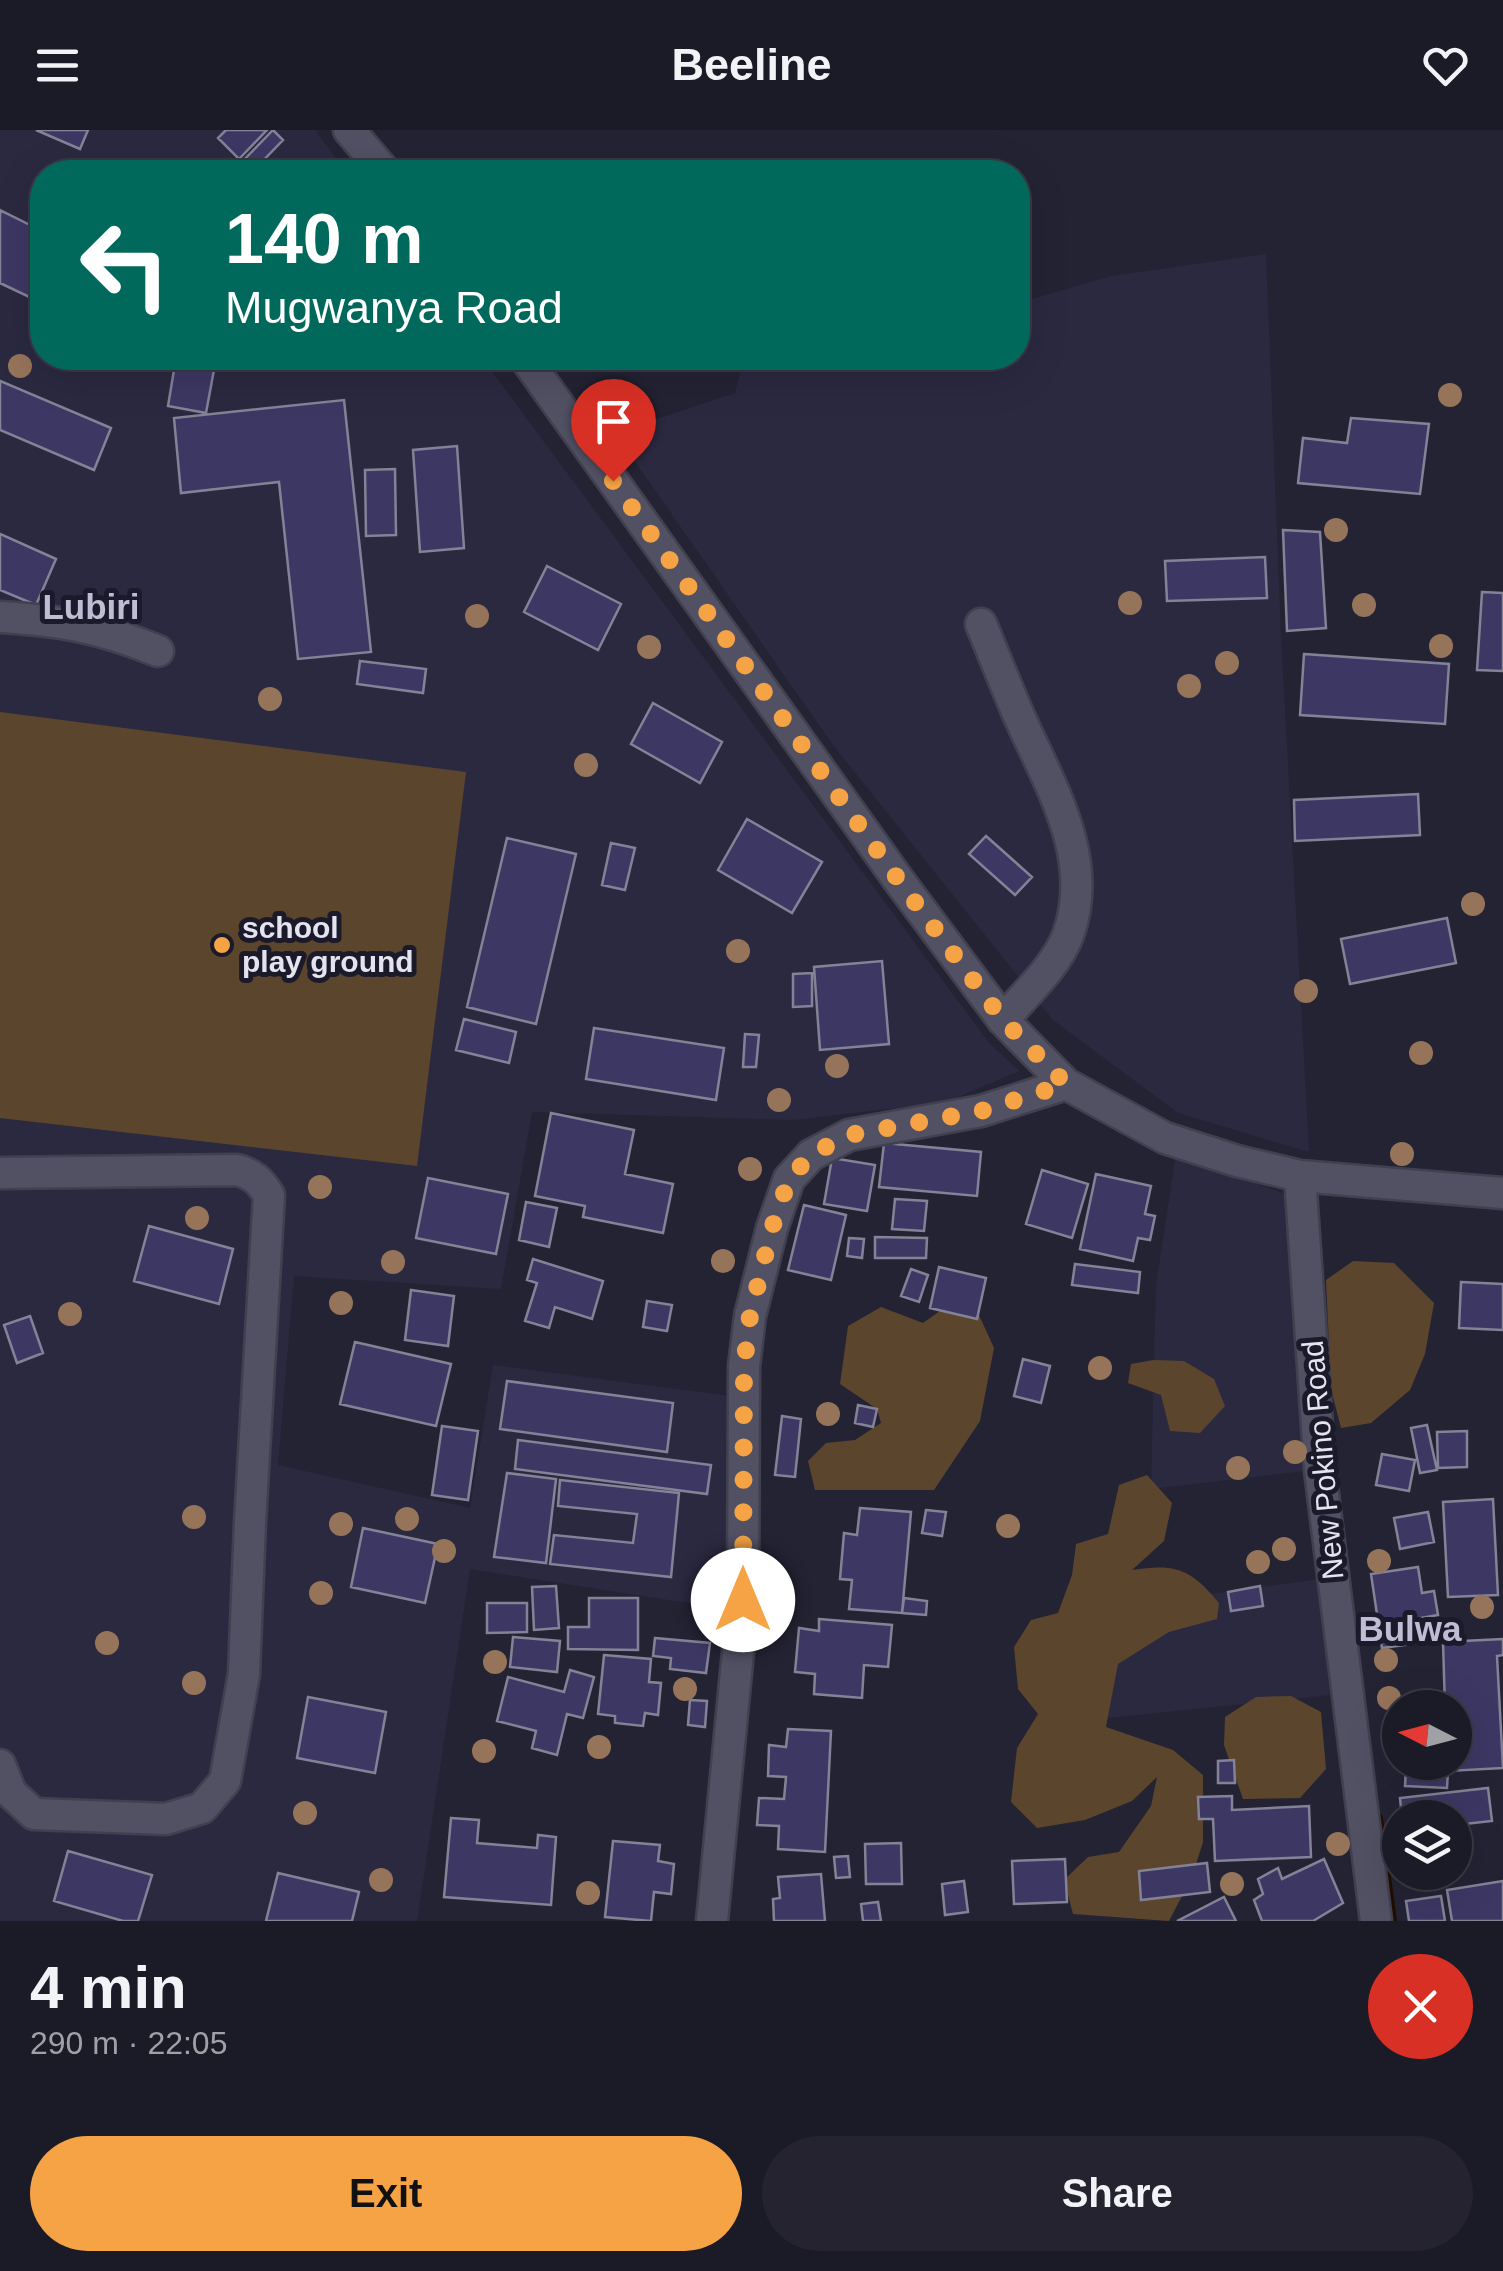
<!DOCTYPE html>
<html lang="en">
<head>
<meta charset="utf-8">
<style>
	body { margin:0; font-family:Helvetica,sans-serif; background:#24232f; color:#f1f3f6; height:100vh; display:flex; flex-direction:column; font-size:38px; white-space:nowrap }
	* { box-sizing:border-box; margin:0 }
	p { font-size:32px; color:#a0a1a7 }
	.icon { flex:none; width:55px; height:55px; fill:none; stroke:currentColor; stroke-width:2; stroke-linecap:round; stroke-linejoin:round }
	.map { position:relative; height:1791px; overflow:hidden }
	.side { display:flex; flex-direction:column; background:#1b1a27; flex:1 }
	.side>* { flex:none }
	.top-card { position:absolute; left:30px; top:30px; width:1000px; height:210px; border-radius:40px; box-shadow:0 10px 40px #0002,0 0 0 2px #393844; background:#00695c; color:#fff; overflow:hidden }
	.needle { width:65px; rotate:276deg }
	.buttons { position:absolute; left:1382px; top:1560px; display:grid; gap:20px }
	.buttons a { display:grid; place-items:center; width:90px; height:90px; border-radius:50%; background:#1b1a27; box-shadow:0 10px 40px #0002,0 0 0 2px #393844; font-size:50px }
	.pin { position:absolute; display:grid; place-items:center; width:85px; height:85px; color:#fff; margin:-102px -42px; border-radius:50% 50% 50% 0; rotate:-45deg; box-shadow:0 0 10px #0007 }
	.pin .icon { rotate:45deg }
	.me { position:absolute; width:110px; margin:-55px; rotate:0deg; stroke-linejoin:round; filter:drop-shadow(0 0 8px #0008) }
	.turn { display:flex; align-items:center; gap:35px; height:210px; padding:0 30px; font-size:45px }
	.turn .icon { width:130px; height:130px; stroke-width:2.5 }
	.turn b { display:block; font-size:70px; line-height:85px }
	.round { display:grid; place-items:center; flex:none; width:105px; height:105px; border-radius:52px; background:#24232f }
	.overview { display:flex; align-items:center; justify-content:space-between; height:170px; padding:0 30px }
	h1 { font-size:60px; font-weight:700; line-height:75px }
	.button { display:flex; gap:20px; margin-top:auto; padding:20px 30px }
	.button a { flex:1; height:115px; border-radius:60px; background:#f5a345; color:#111; font-size:40px; font-weight:700; line-height:115px; text-align:center }
	.button a+a { background:#24232f; color:#f1f3f6 }
	header { display:flex; justify-content:space-between; align-items:center; height:130px; padding:0 30px; background:#1b1a27; font-size:45px; font-weight:700 }
	.map>svg:first-child { display:block }
	.built { fill:#2b2940 }
	.green { fill:#5c452d }
	.lines { fill:none; stroke-linecap:round; stroke-linejoin:round }
	.stream { stroke:#200e00; stroke-width:10 }
	.building { fill:#3d3764; stroke:#838297; stroke-width:2.5 }
	.minor-casing { stroke:#41404f; stroke-width:35 }
	.minor { stroke:#525164; stroke-width:30 }
	.tree { fill:#96745a }
	.route { stroke:#f5a345; stroke-width:18; stroke-dasharray:0 32.4 }
	.poi-dot { fill:#f5a345; stroke:#1b1a2a; stroke-width:4 }
	.labels { text-anchor:middle; stroke-width:10; stroke-linejoin:round; paint-order:stroke }
	.poi-label { font-size:30px; font-weight:bold; fill:#e4e3ef; stroke:#1b1a2a; text-anchor:start }
	.street-label { font-size:30px; fill:#e4e3ef; stroke:#1b1a2a }
	.quarter-label { font-size:35px; font-weight:bold; fill:#bebdd4; stroke:#1b1a2a }
</style>
</head>
<body>
<header><svg class="icon" aria-label="menu" viewBox="0 0 24 24"><path d="M4 6h16M4 12h16M4 18h16"/></svg>Beeline<svg class="icon" aria-label="heart" viewBox="0 0 24 24"><path d="M12 20l-8-8c-3-5 5-10 8-4 3-6 11-1 8 4z"/></svg></header>
<div class="map">
<svg width="1503" height="1791" viewBox="0 0 1503 1791">
	<rect width="100%" height="100%" fill="#242334"/>
	<path class="built" d="M0,0H315L346,42H42V228H482L989,913L1019,941L946,972L794,990L532,982L501,1159L294,1146L278,1335L470,1378L493,1235L730,1266L728,1328L733,1480L470,1439L417,1791H0Z
		M1266,124L1281,507L1309,1022L1178,983L1053,890L833,615L615,303L735,263L744,228H762L804,236L831,228H1018V173L1112,146Z
		M1176,1024L1288,1065L1305,1341L1151,1359L1156,1155Z
		M1319,1449L1330,1565L1108,1588L1103,1473L1228,1462Z"/>
	<path class="green" d="M0,582L466,642L417,1036L0,988Z
		M1353,1131L1394,1133L1434,1173L1425,1224L1410,1260L1371,1293L1341,1298L1331,1259L1326,1150Z
		M968,1161L994,1218L980,1291L934,1360H815L808,1331L826,1313L855,1310L881,1293L877,1279L840,1254L848,1196L881,1177L923,1193Z
		M1153,1230L1184,1231L1214,1249L1225,1276L1200,1303L1170,1301L1161,1265L1128,1253L1131,1234Z
		M1147,1345L1172,1373L1164,1411L1132,1440C1176,1433 1191,1439 1219,1473L1217,1489L1169,1502L1118,1534L1106,1597L1173,1620L1203,1645V1712L1192,1747L1169,1791L1073,1784L1064,1750L1088,1727L1119,1722L1151,1676L1157,1647L1132,1671L1085,1690L1037,1698L1011,1672L1017,1618L1038,1584L1018,1559L1014,1517L1031,1490L1058,1483L1072,1445L1076,1414L1108,1404L1119,1355Z
		M1291,1566L1321,1582L1326,1639L1300,1668L1243,1669L1224,1615L1225,1587L1256,1567Z"/>
	<g class="lines">
		<path class="stream" d="M1378,1688L1392,1791"/>
	</g>
	<path class="building" d="M36,0H88L80,19Z
		M226,0H267L239,29L218,8Z
		M273,0L283,10L252,42H248L240,34Z
		M0,80L42,101V173L0,153Z
		M176,228L216,229L206,283L168,276Z
		M0,251L111,298L94,340L0,300Z
		M344,270L371,522L298,529L279,352L181,363L174,288Z
		M1351,288L1429,294L1420,364L1298,353L1303,308L1347,313Z
		M457,316L464,418L420,422L413,320Z
		M395,339L396,405L366,406L365,340Z
		M1283,400L1320,402L1326,498L1287,501Z
		M0,404L56,429L36,475L0,460Z
		M1265,427L1267,468L1167,471L1165,431Z
		M547,436L621,474L598,520L524,482Z
		M1482,462L1503,463V541L1477,540Z
		M1304,524L1449,534L1445,594L1300,585Z
		M360,531L426,539L423,563L357,554Z
		M653,573L722,612L700,653L631,614Z
		M1418,664L1420,705L1295,711L1294,670Z
		M747,689L822,732L792,783L718,740Z
		M986,706L1032,747L1015,765L969,724Z
		M507,708L576,724L536,894L467,877Z
		M611,713L635,718L625,760L602,755Z
		M1447,788L1456,833L1350,854L1341,809Z
		M882,831L889,914L820,920L814,837Z
		M812,843V876L793,877V844Z
		M464,889L516,902L509,933L456,920Z
		M594,898L724,918L716,970L586,949Z
		M745,904L759,905L756,937H743Z
		M551,983L634,1000L625,1044L673,1054L663,1103L583,1087L585,1076L535,1066Z
		M884,1013L981,1022L977,1066L879,1057Z
		M832,1028L875,1035L867,1081L824,1074Z
		M1042,1040L1088,1054L1072,1108L1026,1094Z
		M1096,1044L1151,1056L1145,1084L1155,1086L1150,1110L1138,1108L1133,1131L1080,1119Z
		M428,1048L508,1064L496,1124L416,1108Z
		M895,1069L927,1071L924,1101L892,1099Z
		M526,1072L557,1078L549,1117L519,1110Z
		M804,1075L846,1085L831,1150L788,1140Z
		M149,1096L233,1119L219,1174L134,1151Z
		M875,1107L927,1108L926,1128H875Z
		M849,1108L864,1109L862,1128L847,1126Z
		M533,1129L603,1151L592,1189L555,1177L549,1198L525,1191L537,1153L527,1150Z
		M1075,1134L1140,1142L1138,1163L1072,1155Z
		M939,1137L986,1148L977,1189L930,1178Z
		M911,1139L928,1145L919,1172L901,1166Z
		M1461,1152L1503,1154V1200L1459,1198Z
		M411,1160L454,1166L448,1216L405,1210Z
		M647,1171L672,1175L667,1201L643,1197Z
		M30,1186L43,1223L17,1233L4,1195Z
		M355,1212L451,1234L436,1296L340,1274Z
		M1023,1229L1050,1236L1041,1273L1014,1266Z
		M507,1251L673,1273L667,1322L500,1299Z
		M858,1275L877,1279L873,1297L855,1293Z
		M782,1286L801,1289L795,1347L775,1345Z
		M1427,1295L1437,1340L1420,1343L1411,1298Z
		M442,1296L478,1301L468,1370L432,1365Z
		M1467,1301V1337L1438,1338L1437,1302Z
		M518,1310L711,1335L707,1364L515,1339Z
		M1382,1324L1415,1330L1409,1361L1376,1355Z
		M507,1343L556,1349L546,1433L494,1427Z
		M560,1350L679,1363L671,1447L550,1434L554,1405L633,1413L637,1384L558,1376Z
		M1493,1369L1498,1465L1448,1467L1443,1372Z
		M860,1378L911,1382L902,1483L849,1479L852,1450L840,1449L844,1403L857,1405Z
		M926,1380L946,1382L942,1406L922,1403Z
		M1428,1382L1434,1412L1400,1419L1394,1388Z
		M363,1398L438,1414L425,1473L351,1457Z
		M1418,1437L1422,1463L1434,1461L1438,1485L1415,1489L1419,1513L1382,1518L1371,1444Z
		M556,1456L559,1498L534,1500L532,1457Z
		M1260,1456L1263,1476L1231,1481L1228,1462Z
		M589,1468H638V1520L568,1519V1497H589Z
		M904,1468L927,1471L926,1485L902,1483Z
		M487,1473H527V1502L487,1503Z
		M819,1489L892,1495L888,1537L864,1535L862,1568L814,1564L815,1544L795,1542L799,1498L819,1501Z
		M513,1507L560,1511L557,1542L510,1537Z
		M655,1508L710,1513L706,1543L670,1539L671,1528L653,1526Z
		M1503,1509V1525L1497,1526L1503,1638L1448,1641L1447,1632H1455V1578H1445L1443,1512Z
		M604,1525L651,1529L649,1552L661,1553L658,1585L645,1583L643,1596L615,1593V1586L598,1584Z
		M570,1540L594,1547L583,1588L567,1584L557,1625L532,1618L536,1601L497,1591L508,1547L564,1562Z
		M308,1567L386,1582L375,1643L297,1628Z
		M690,1570L707,1571L705,1597L688,1595Z
		M788,1599L831,1601L825,1722L778,1719L779,1696L757,1695L759,1668L784,1669L786,1647L768,1646L769,1615L786,1617Z
		M1234,1630L1235,1653H1218V1631Z
		M1406,1638L1448,1641L1447,1658L1405,1656Z
		M1488,1658L1492,1691L1455,1695V1688H1402L1400,1668Z
		M1232,1666V1680L1309,1676L1311,1727L1215,1731L1213,1689H1199L1198,1667Z
		M451,1688L479,1690L477,1713L537,1718L538,1705L556,1707L551,1775L444,1767Z
		M613,1711L660,1715L658,1731L674,1734L671,1764L654,1762L651,1791L605,1787Z
		M901,1713L902,1754H866L865,1714Z
		M68,1721L152,1745L138,1791H123L54,1771Z
		M848,1726L850,1747L836,1748L834,1727Z
		M1065,1729L1067,1772L1014,1774L1012,1731Z
		M1324,1729L1343,1773L1313,1791H1262L1254,1770L1263,1764L1258,1749L1278,1738L1282,1749Z
		M1207,1733L1210,1762L1141,1770L1139,1741Z
		M278,1743L359,1762L352,1791H266Z
		M821,1744L825,1791H774L773,1769L780,1768L778,1747Z
		M964,1751L968,1782L945,1785L942,1754Z
		M1503,1751V1791H1452L1447,1760Z
		M1441,1766L1445,1791H1409L1406,1771Z
		M1224,1767L1236,1791H1177Z
		M878,1772L881,1791H863L861,1774Z"/>
	<g class="lines">
		<defs>
			<path id="minor" d="M349,0L385,42
				M525,228L900,752L1003,890L1066,954L1165,1008L1237,1031L1300,1046L1503,1063
				M0,487C63,491 99,497 158,521
				M981,494C994,525 1006,556 1019,586C1049,654 1096,728 1068,805C1056,837 1025,864 1003,890
				M0,1043L237,1040C253,1044 260,1051 269,1065L250,1392L244,1544L225,1651L202,1678L166,1689L34,1684L11,1663L0,1635
				M1300,1046L1320,1340L1376,1791
				M712,1791L743,1470L744,1236L750,1186L772,1098L789,1049L811,1025L849,1005L981,981L1066,954"/>
		</defs>
		<use href="#minor" class="minor-casing"/>
		<use href="#minor" class="minor"/>
	</g>
	<g class="tree">
		<circle cx="20" cy="236" r="12"/>
		<circle cx="1450" cy="265" r="12"/>
		<circle cx="1336" cy="400" r="12"/>
		<circle cx="1130" cy="473" r="12"/>
		<circle cx="1364" cy="475" r="12"/>
		<circle cx="477" cy="486" r="12"/>
		<circle cx="1441" cy="516" r="12"/>
		<circle cx="649" cy="517" r="12"/>
		<circle cx="1227" cy="533" r="12"/>
		<circle cx="1189" cy="556" r="12"/>
		<circle cx="270" cy="569" r="12"/>
		<circle cx="586" cy="635" r="12"/>
		<circle cx="1473" cy="774" r="12"/>
		<circle cx="738" cy="821" r="12"/>
		<circle cx="1306" cy="861" r="12"/>
		<circle cx="1421" cy="923" r="12"/>
		<circle cx="837" cy="936" r="12"/>
		<circle cx="779" cy="970" r="12"/>
		<circle cx="1402" cy="1024" r="12"/>
		<circle cx="750" cy="1039" r="12"/>
		<circle cx="320" cy="1057" r="12"/>
		<circle cx="197" cy="1088" r="12"/>
		<circle cx="723" cy="1131" r="12"/>
		<circle cx="393" cy="1132" r="12"/>
		<circle cx="341" cy="1173" r="12"/>
		<circle cx="70" cy="1184" r="12"/>
		<circle cx="1100" cy="1238" r="12"/>
		<circle cx="828" cy="1284" r="12"/>
		<circle cx="1295" cy="1322" r="12"/>
		<circle cx="1238" cy="1338" r="12"/>
		<circle cx="194" cy="1387" r="12"/>
		<circle cx="407" cy="1389" r="12"/>
		<circle cx="341" cy="1394" r="12"/>
		<circle cx="1008" cy="1396" r="12"/>
		<circle cx="1284" cy="1419" r="12"/>
		<circle cx="444" cy="1421" r="12"/>
		<circle cx="1379" cy="1431" r="12"/>
		<circle cx="1258" cy="1432" r="12"/>
		<circle cx="321" cy="1463" r="12"/>
		<circle cx="1482" cy="1477" r="12"/>
		<circle cx="718" cy="1501" r="12"/>
		<circle cx="107" cy="1513" r="12"/>
		<circle cx="1386" cy="1530" r="12"/>
		<circle cx="495" cy="1532" r="12"/>
		<circle cx="194" cy="1553" r="12"/>
		<circle cx="685" cy="1559" r="12"/>
		<circle cx="1389" cy="1568" r="12"/>
		<circle cx="599" cy="1617" r="12"/>
		<circle cx="484" cy="1621" r="12"/>
		<circle cx="305" cy="1683" r="12"/>
		<circle cx="1338" cy="1714" r="12"/>
		<circle cx="381" cy="1750" r="12"/>
		<circle cx="1232" cy="1754" r="12"/>
		<circle cx="588" cy="1763" r="12"/>
	</g>
	<g class="lines">
		<path class="route" d="M613,351L900,752L1003,890L1066,954L981,981L849,1005L812,1024L789,1049L772,1098L750,1186L744,1236L743,1470"/>
	</g>
	<circle class="poi-dot" cx="222" cy="815" r="10"/>
	<g class="labels">
		<g class="poi-label">
			<text x="242" y="808">school<tspan x="242" dy="34">play ground</tspan></text>
		</g>
		<g class="street-label">
			<text transform="translate(1323 1330) rotate(-95)" y="10">New Pokino Road</text>
		</g>
		<g class="quarter-label">
			<text x="91" y="489">Lubiri</text>
			<text x="1410" y="1511">Bulwa</text>
		</g>
	</g>
</svg>
<div class="buttons">
<a><svg class="needle" viewBox="-14 -14 28 28"><path d="M0-13l5 13h-10z" fill="#e53935"/><path d="M0 13l5-13h-10z" fill="#a0a1a7"/></svg></a>
<a><svg class="icon" aria-label="layers" viewBox="0 0 24 24"><path d="M12 4l9 5-9 5-9-5zM3 14l9 5 9-5"/></svg></a>
</div>
<div class="pin" style="left:613px;top:351px;background:#d93025"><svg class="icon" aria-label="arrive" viewBox="0 0 24 24"><path d="M6 21V4h12l-3 4 3 4H6"/></svg></div>
<svg class="me" style="left:743px;top:1470px" viewBox="-20 -20 40 40"><circle r="19" fill="#fff"/><path d="M0-13L10 11 0 6-10 11z" fill="#f5a345"/></svg>
<div class="top-card">
<div class="turn"><svg class="icon" aria-label="left" viewBox="0 0 24 24"><path d="M17 20v-9H6M10 6l-5 5 5 5"/></svg><div><b>140 m</b>Mugwanya Road</div></div>
</div>
</div>
<section class="side">
<div class="overview"><div><h1>4 min</h1><p>290 m · 22:05</p></div><a class="round" style="background:#d93025;color:#fff"><svg class="icon" aria-label="close" viewBox="0 0 24 24"><path d="M6 6l12 12M18 6L6 18"/></svg></a></div>
<div class="button"><a>Exit</a><a>Share</a></div>
</section>
</body>
</html>
